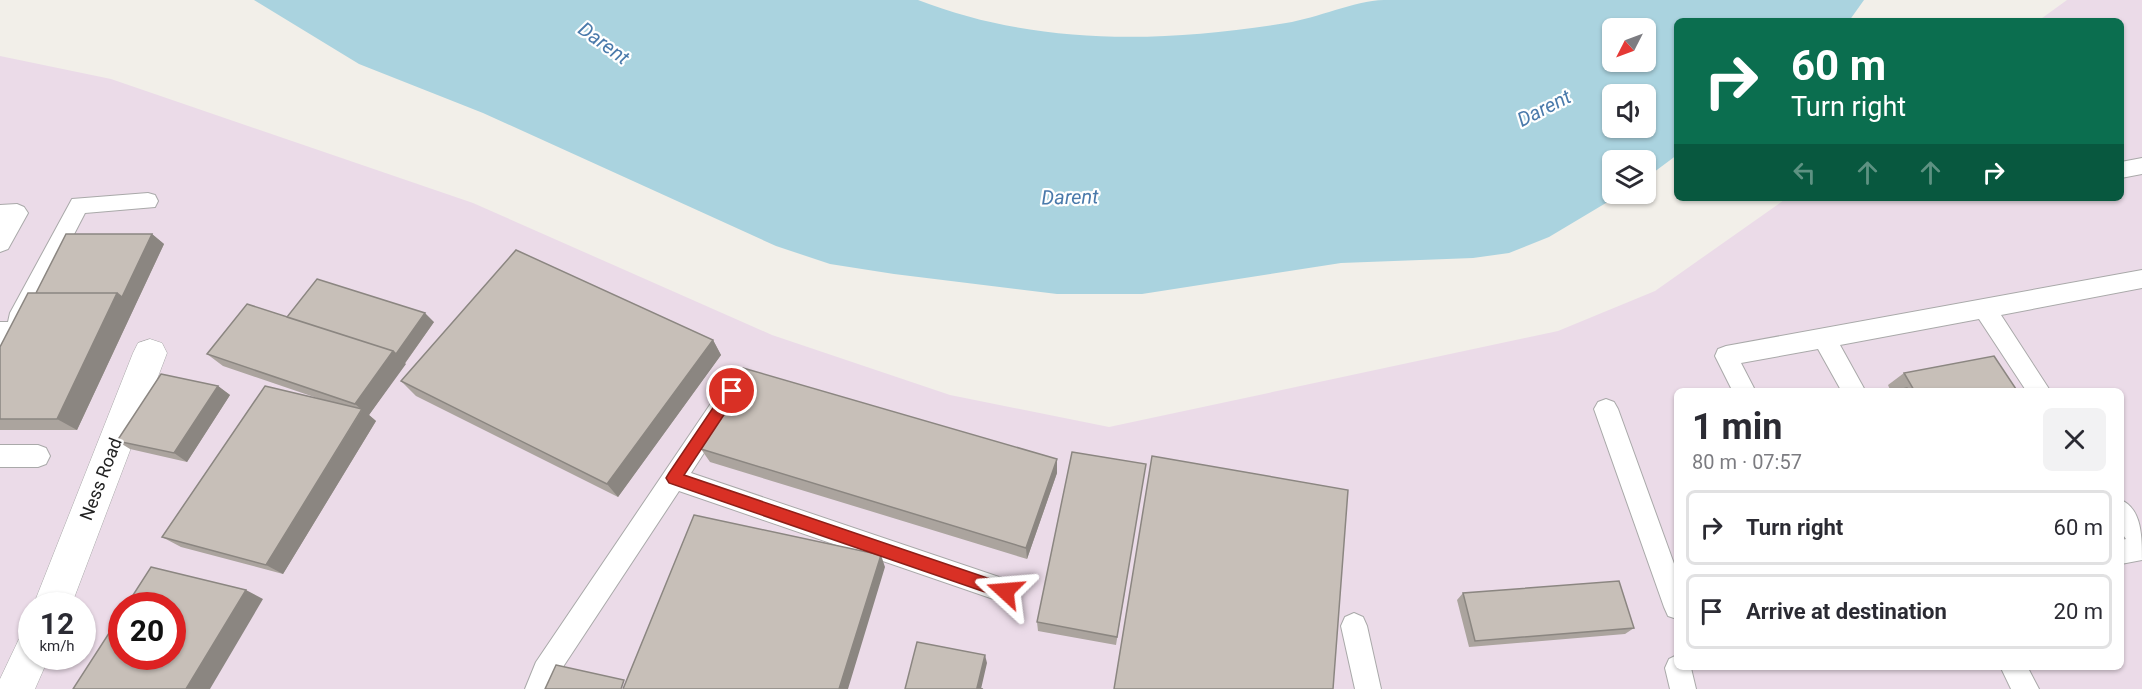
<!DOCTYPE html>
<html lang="en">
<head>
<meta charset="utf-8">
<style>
	body { margin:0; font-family:Roboto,sans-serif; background:#f2f2f3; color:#2b2b33; height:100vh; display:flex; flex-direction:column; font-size:22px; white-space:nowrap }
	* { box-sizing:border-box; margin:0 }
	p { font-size:20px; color:#7c7c81 }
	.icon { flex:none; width:33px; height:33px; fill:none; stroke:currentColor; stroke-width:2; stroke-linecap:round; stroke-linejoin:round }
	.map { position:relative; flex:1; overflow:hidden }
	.drawer { position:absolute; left:1674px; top:388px; width:450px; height:282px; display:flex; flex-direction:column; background:#fff; border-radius:9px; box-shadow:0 2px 4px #0004 }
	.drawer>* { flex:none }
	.guide { position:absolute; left:1674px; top:18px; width:450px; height:183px; border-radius:9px; box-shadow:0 2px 4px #0004; background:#0b6e4f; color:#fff; overflow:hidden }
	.needle { width:39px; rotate:228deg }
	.buttons { position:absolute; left:1602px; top:18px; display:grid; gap:12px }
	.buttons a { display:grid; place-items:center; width:54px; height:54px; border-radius:9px; background:#fff; box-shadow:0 2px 4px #0004; font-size:30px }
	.speed { position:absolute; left:18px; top:592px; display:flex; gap:12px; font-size:30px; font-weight:700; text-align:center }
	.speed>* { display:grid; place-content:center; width:78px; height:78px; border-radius:50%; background:#fff; box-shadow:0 2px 4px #0004; line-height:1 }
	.speed small { font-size:15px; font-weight:400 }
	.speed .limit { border:9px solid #d22; background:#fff; color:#111 }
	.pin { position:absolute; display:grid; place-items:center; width:51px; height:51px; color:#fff; margin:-26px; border:3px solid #fff; border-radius:50%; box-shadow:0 2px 6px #0007 }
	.me { position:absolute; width:66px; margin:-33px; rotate:289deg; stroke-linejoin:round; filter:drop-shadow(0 0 4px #0008) }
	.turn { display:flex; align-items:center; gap:21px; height:126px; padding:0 18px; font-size:27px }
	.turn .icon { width:78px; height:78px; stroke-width:2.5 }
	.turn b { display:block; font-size:42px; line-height:51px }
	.lanes { display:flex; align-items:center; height:57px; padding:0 18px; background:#0003; justify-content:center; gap:30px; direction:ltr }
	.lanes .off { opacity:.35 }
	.round { display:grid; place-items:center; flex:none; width:63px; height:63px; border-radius:9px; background:#f2f2f3 }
	.headline { display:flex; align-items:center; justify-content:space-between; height:102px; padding:0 18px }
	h1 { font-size:36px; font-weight:700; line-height:45px }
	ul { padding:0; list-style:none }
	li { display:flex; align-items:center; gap:18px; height:75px; margin:0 12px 9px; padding:0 6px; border:3px solid #e1e1e2; border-radius:9px }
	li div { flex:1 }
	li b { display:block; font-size:22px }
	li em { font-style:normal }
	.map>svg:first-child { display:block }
	.industrial { fill:#ebdbe8; fill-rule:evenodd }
	.water { fill:#aad3df; fill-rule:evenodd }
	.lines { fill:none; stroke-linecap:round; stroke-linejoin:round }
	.lane-casing { stroke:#a9a9a9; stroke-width:2 }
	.street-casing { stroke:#a9a9a9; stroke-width:1 }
	.lane { fill:#fff; fill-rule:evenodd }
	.street { fill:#fff; fill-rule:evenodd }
	.wall { fill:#aba49e }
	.shaded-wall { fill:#8b8681 }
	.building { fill:#c7bfb8; stroke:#8b8681; stroke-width:1.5 }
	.route { fill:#d93025; stroke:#8d1f18; stroke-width:1.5 }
	.labels { text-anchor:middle; stroke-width:4.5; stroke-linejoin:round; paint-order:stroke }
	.street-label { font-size:18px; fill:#222; stroke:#fff }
	.water-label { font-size:20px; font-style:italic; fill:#4a7aab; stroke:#fff }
</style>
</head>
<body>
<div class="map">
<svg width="2142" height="689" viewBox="0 0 2142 689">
	<rect width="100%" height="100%" fill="#f2efe9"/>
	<path class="industrial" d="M2067,0H2142V689H0V56L111,79L473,203L772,335L950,395L1109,427L1558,331L1655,291L1787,198H2121V21H2038ZM1677,392H2121V668H1677ZM32,606H82V657H32ZM122,606H172V657H122Z"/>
	<path class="water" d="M254,0H918C1037,46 1162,43 1286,23C1318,18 1353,1 1384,0C1437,0 1490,0 1543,0C1650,0 1757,0 1864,0L1849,21H1677V155L1646,178V160H1612V194H1621L1549,237L1509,253L1473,258L1341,263L1142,294H1057L894,274L830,264L776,246L483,113L359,64ZM1612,28H1646V62H1612ZM1612,94H1646V128H1612Z"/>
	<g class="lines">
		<defs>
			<path id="lane" d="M2142,158V174L2121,178V162Z
				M148,193L155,195L158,201L155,207L85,213L26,327L21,328L23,332L8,364L0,367V322H8L10,313L72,199Z
				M17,204L24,207L28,213L8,249L0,252V205Z
				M2142,270V288L2001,315L2051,392H2027L1979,319L1840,345L1866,392H1842L1818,349L1741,363L1756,392H1733L1715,356L1718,349L1726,346Z
				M732,381L740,384L744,391L691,473L1005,579L1014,582L1018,591L1014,600L1005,603L679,491L555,679L551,689H525L536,662L724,384Z
				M1606,399L1614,402L1618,409L1677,572V619L1668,616L1664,607L1594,409L1598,402Z
				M0,445H38L46,448L50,456L46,464L38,467H0Z
				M2121,500C2142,509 2142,537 2142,560L2121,564V540L2126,539L2121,532Z
				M1354,613L1363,617L1367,626L1381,689H1355L1341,626L1345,617Z
				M1677,655V668H1691L1696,689H1670L1665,668L1669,659Z
				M2001,668H2028L2039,689H2011Z"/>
			<path id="street" d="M150,339L162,343L167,353L71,606H33L133,353L138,343Z
				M32,633V657H49L35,689H0V679L19,639Z"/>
		</defs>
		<use href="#lane" class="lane-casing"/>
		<use href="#street" class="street-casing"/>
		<use href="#lane" class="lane"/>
		<use href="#street" class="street"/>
	</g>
	<path class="wall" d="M152,234L164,244L77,430H0V347L36,293Z
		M287,317L434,322L369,415L376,421L283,574L181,547L162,537L320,399L223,366L207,354Z
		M713,340L721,355L618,497L416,396L401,381Z
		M1904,373L2018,392H1891L1888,385Z
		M218,386L230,395L187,462L130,449L117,441Z
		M701,449L1057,473L1027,559L710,462Z
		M1144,475L1116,645L1038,631L1037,622Z
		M1463,593L1634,628L1625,634L1469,647L1457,600Z"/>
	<path class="shaded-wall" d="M152,234L164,244L135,306L122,297Z
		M117,293L135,306L77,430L57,419Z
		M425,313L434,322L405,363L396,354Z
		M713,340L721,355L618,497L607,484Z
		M393,351L406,364L369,415L376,421L283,574L266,565L362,410L355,404Z
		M218,386L230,395L187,462L174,453Z
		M1057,459V473L1027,559L1026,548Z
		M881,555L885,567L848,689H839Z
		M246,590L263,599L210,689H186Z
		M985,655L987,663L981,689L977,688Z"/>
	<path class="building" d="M66,234H152L122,297L117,293H36Z
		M516,250L713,340L607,484L401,381Z
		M317,279L425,313L396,354L393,351L287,317Z
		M28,293H117L57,419H0V347Z
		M247,304L393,351L355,404L207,354Z
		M1994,356L2018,392H1915L1904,373Z
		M743,368L1057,459L1026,548L701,449Z
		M161,374L218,386L174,453L117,441Z
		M265,386L362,409L266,565L162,537Z
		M1907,388L1909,392L1892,391Z
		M1072,452L1146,464L1117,637L1037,622Z
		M1152,456L1348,490L1333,689H1114Z
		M694,515L881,555L839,689H623Z
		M151,567L246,590L186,689H73L122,613V657H172V606H126Z
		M1619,581L1634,628L1475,641L1463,593Z
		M917,642L985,655L977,688L983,689H905Z
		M556,665L624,680L621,689H545Z"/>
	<path class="route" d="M732,385L739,391L737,395L684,475L1005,584L1011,586L1013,591L1011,596L1005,599L669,483L666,478L669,473L727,387Z"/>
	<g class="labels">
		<g class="street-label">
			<text transform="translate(101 479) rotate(-69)" y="6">Ness Road</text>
		</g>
		<g class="water-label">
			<text transform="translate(604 43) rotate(36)" y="7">Darent</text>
			<text transform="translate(1544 108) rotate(-27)" y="7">Darent</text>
			<text transform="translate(1070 197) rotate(-1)" y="7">Darent</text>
		</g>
	</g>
</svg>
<div class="buttons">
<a><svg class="needle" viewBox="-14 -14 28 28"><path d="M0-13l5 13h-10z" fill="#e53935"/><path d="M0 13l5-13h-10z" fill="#7c7c81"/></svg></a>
<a><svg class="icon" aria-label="sound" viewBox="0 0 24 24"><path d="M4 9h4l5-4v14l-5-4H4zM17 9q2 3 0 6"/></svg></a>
<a><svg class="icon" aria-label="layers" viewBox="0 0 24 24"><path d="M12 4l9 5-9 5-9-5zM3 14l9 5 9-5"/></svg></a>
</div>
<div class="speed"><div>12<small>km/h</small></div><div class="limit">20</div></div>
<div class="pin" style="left:732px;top:391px;background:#d93025"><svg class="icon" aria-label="arrive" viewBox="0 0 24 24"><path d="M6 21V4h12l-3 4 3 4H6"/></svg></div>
<svg class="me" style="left:1005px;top:591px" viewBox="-20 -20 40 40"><path d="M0-17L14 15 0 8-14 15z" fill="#d93025" stroke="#fff" stroke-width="4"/></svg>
<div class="guide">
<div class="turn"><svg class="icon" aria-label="right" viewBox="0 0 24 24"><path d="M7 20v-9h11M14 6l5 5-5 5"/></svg><div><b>60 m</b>Turn right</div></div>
<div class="lanes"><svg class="icon off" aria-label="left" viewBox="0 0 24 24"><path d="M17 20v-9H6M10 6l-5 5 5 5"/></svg><svg class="icon off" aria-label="ahead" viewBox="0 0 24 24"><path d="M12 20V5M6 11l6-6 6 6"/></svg><svg class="icon off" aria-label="ahead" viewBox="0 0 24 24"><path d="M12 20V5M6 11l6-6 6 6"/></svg><svg class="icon" aria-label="right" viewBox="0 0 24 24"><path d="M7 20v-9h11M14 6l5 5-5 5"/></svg></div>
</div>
<section class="drawer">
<div class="headline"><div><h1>1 min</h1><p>80 m · 07:57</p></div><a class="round"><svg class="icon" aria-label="close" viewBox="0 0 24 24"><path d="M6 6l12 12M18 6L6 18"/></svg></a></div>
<ul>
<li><svg class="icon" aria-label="right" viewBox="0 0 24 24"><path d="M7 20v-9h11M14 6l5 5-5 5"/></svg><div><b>Turn right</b></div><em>60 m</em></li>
<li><svg class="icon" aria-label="arrive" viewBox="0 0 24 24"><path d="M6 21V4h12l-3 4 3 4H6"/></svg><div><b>Arrive at destination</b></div><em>20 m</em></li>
</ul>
</section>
</div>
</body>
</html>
